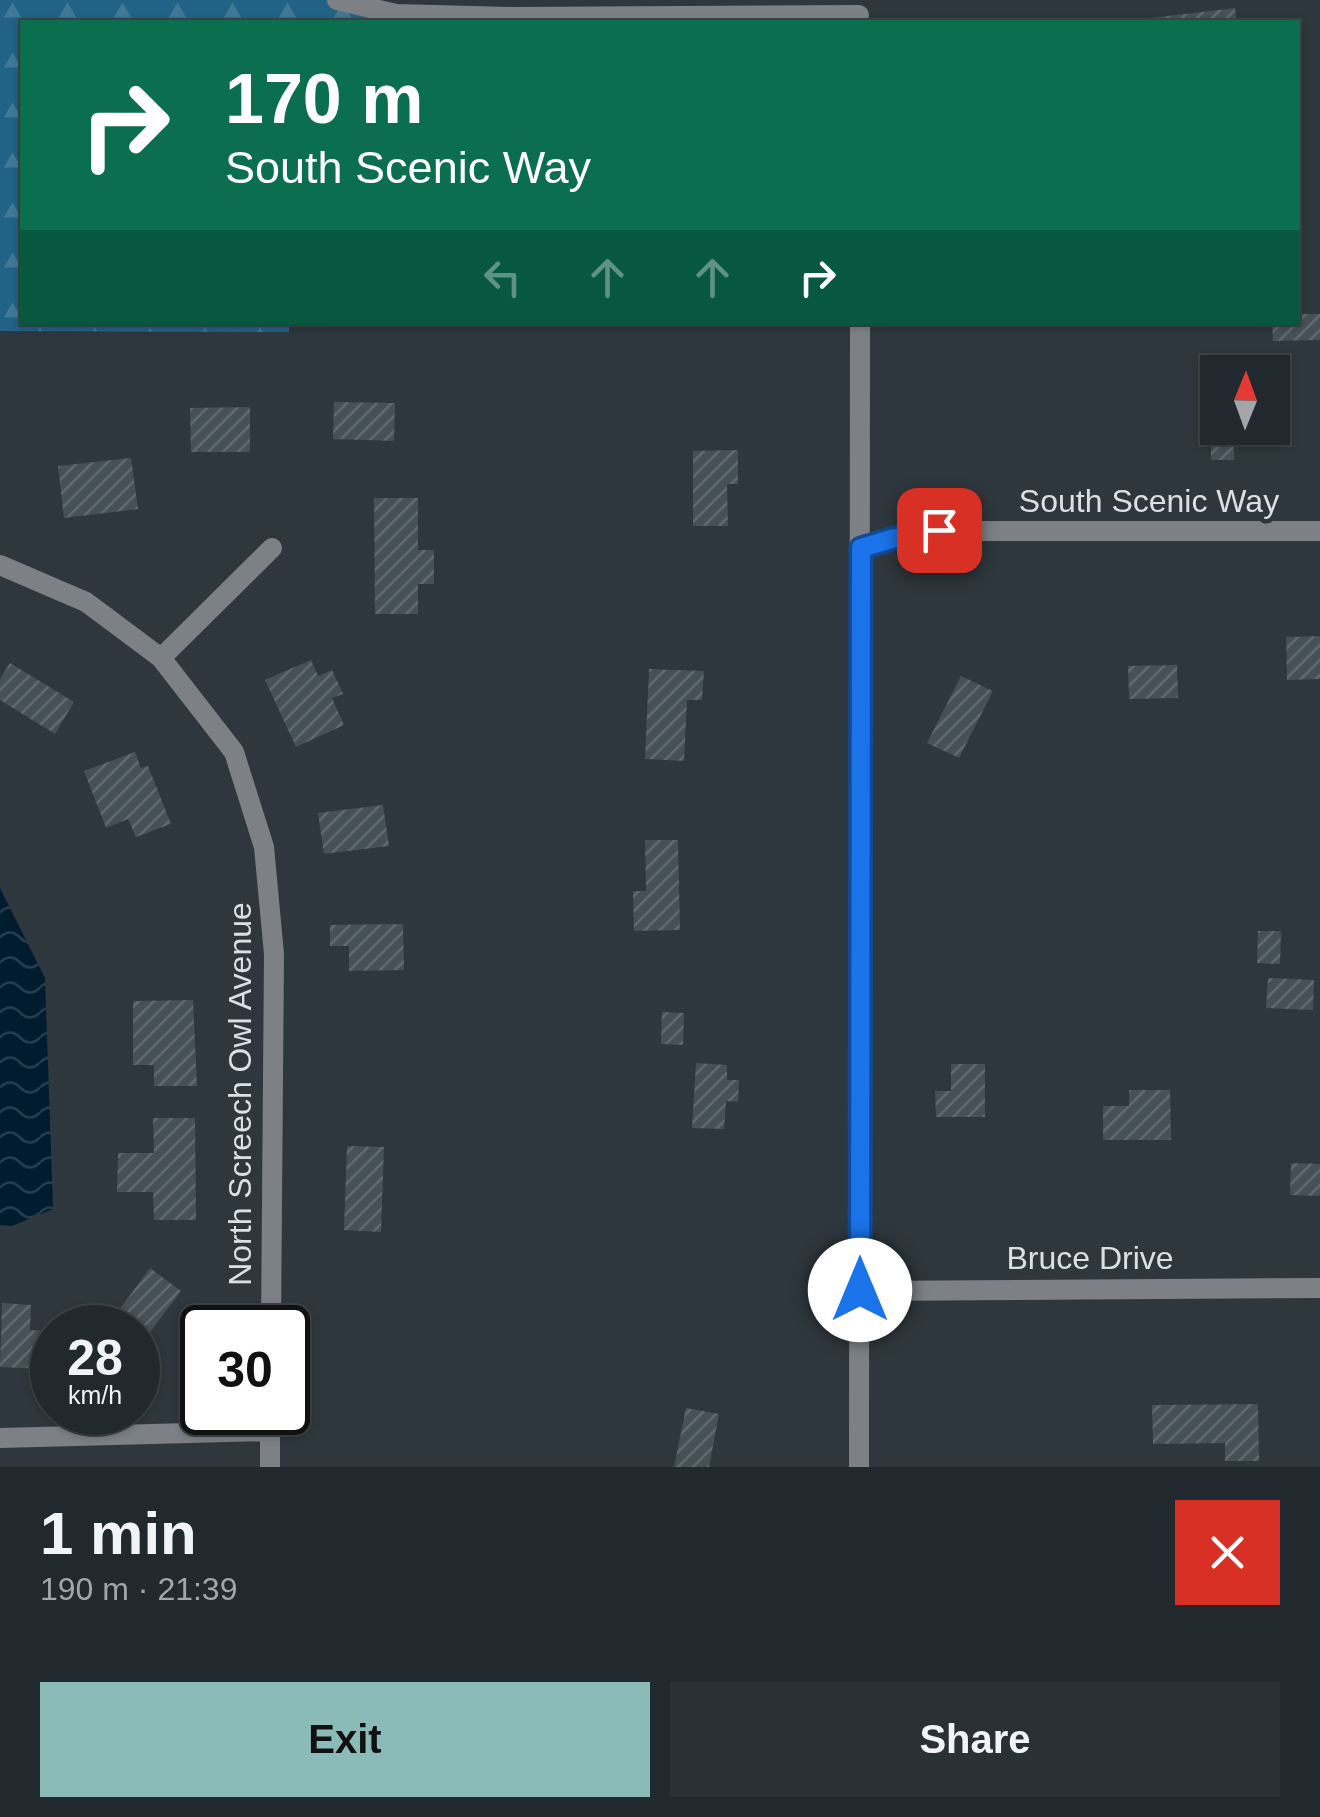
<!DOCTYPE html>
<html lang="en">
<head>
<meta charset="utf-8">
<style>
	body { margin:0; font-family:Arial,sans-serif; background:#2a3136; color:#f1f3f6; height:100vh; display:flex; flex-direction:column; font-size:38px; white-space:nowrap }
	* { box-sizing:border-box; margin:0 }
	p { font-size:32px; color:#a2a6aa }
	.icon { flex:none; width:55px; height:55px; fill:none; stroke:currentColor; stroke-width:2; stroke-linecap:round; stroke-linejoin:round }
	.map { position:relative; height:1467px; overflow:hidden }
	.side { display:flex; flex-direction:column; background:#22292e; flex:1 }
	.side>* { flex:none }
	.hud { position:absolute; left:20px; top:20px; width:1280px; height:305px; border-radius:0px; box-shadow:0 2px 8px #0004,0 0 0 2px #3f454a; background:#0b6e4f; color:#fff; overflow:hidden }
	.needle { width:65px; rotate:1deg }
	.tools { position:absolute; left:1200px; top:355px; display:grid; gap:20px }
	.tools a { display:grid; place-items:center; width:90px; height:90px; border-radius:0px; background:#22292e; box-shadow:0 2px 8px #0004,0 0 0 2px #3f454a; font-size:50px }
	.speed { position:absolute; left:30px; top:1305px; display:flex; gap:20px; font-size:50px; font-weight:700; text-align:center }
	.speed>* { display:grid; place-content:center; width:130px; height:130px; border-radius:50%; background:#22292e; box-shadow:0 2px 8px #0004,0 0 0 2px #3f454a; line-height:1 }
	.speed small { font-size:25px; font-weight:400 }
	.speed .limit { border:5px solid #111; border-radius:15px; background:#fff; color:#111 }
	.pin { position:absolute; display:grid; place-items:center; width:85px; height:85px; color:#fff; margin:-42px; border-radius:20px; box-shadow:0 5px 15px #0006 }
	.me { position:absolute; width:110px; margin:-55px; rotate:0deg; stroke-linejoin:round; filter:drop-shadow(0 0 8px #0008) }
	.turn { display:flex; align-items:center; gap:35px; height:210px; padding:0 40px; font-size:45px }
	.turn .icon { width:130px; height:130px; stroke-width:2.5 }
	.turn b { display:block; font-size:70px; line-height:85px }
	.lanes { display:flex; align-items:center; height:95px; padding:0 40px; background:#0003; justify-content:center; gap:50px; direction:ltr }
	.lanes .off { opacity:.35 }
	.round { display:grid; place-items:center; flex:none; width:105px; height:105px; border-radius:0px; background:#2a3136 }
	.head { display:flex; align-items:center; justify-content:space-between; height:170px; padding:0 40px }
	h1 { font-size:60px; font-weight:800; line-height:75px }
	.button { display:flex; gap:20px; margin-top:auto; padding:20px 40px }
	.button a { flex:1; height:115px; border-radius:0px; background:#8bbbb9; color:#111; font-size:40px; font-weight:800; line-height:115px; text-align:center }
	.button a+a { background:#2a3136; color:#f1f3f6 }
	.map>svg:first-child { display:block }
	.forest { fill:url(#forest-firs) }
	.water { fill:url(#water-waves) }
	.building { fill:url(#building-hatch) }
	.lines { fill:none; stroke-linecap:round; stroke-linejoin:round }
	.minor { stroke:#7d8185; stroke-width:20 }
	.route-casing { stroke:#114b97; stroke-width:25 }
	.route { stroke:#1a73e8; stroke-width:18 }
	.labels { text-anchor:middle; stroke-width:9; stroke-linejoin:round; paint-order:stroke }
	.street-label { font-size:32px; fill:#dae0e4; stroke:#2e373d }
</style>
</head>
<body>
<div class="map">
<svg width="1320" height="1467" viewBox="0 0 1320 1467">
	<defs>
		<pattern id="forest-firs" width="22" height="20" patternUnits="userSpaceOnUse" patternTransform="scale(2.5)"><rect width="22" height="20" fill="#216286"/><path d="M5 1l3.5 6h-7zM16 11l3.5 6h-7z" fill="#417897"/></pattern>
		<pattern id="water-waves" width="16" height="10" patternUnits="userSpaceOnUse" patternTransform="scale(2.5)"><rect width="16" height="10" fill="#001c2e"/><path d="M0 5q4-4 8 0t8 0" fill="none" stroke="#253d4c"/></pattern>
		<pattern id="building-hatch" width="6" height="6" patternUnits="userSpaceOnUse" patternTransform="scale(2.5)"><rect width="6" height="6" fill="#465057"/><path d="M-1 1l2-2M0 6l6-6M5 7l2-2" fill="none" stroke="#60696f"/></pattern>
	</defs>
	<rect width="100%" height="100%" fill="#2e373d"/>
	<path class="forest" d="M0,0H337L380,22H22V322H289V332L0,331Z"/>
	<path class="water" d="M0,888L45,978L53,1209L12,1226L0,1225Z"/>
	<path class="building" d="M1235,8L1237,22H1152L1151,18Z
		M1298,314H1320V340L1273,341L1272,322H1298Z
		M1211,393H1218V428H1234V460H1211Z
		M334,402L395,403L394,441L333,439Z
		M250,407V452H191L190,408Z
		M738,450V484H727L728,526H693V451Z
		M131,458L138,509L64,518L58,466Z
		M374,498H418V550H434V584H418V614H375Z
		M1320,636V679L1287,680L1286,637Z
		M311,660L318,676L332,670L343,694L332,698L344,725L296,747L265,680Z
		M10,663L74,702L55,734L0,700V679Z
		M1177,665L1178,698L1129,699L1128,666Z
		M649,669L704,671L702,700H687L684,761L645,759Z
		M961,676L993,691L959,758L927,743Z
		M135,752L141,768L148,766L171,824L136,837L128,819L106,828L84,771Z
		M383,805L389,846L324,854L318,813Z
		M645,840H678L680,930L634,931L633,891H646Z
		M403,924L404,970L349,971V946H330V925Z
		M1258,931H1281L1280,964L1257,963Z
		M1268,978L1314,980L1313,1010L1266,1008Z
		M193,1000L197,1086H154V1065H133V1001Z
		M662,1012L684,1013L683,1045L661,1044Z
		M696,1063L727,1065V1080H739L738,1102L726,1101L724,1129L692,1128Z
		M951,1064H985V1117H936L935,1091H951Z
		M1129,1090H1170L1171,1140H1103V1106H1129Z
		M153,1118H195L196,1220H154L153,1192H117L118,1153H154Z
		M347,1146L384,1147L381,1232L344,1230Z
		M1291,1163L1320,1164V1196L1290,1195Z
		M150,1268L181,1291L138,1348V1328H106Z
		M2,1303L31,1305L30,1330L46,1331L43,1369L0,1367Z
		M1258,1404L1259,1461H1225V1443L1153,1444L1152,1405Z
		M686,1408L719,1414L709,1467H674Z"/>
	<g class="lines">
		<path class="minor" d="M337,0L396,14L513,17L859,15
			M861,549L895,538L939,531H1320
			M0,565L86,602L161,658L234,752L264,847L274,954L271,1328
			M161,658L272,548
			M860,1291L1320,1288
			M0,1438L270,1431
			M270,1467V1412
			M859,1467L860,322"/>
	</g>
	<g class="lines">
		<defs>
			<path id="route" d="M860,1290L861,548L895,538L939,530"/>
		</defs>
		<use href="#route" class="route-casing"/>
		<use href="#route" class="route"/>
	</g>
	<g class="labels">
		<g class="street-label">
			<text x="1149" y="512">South Scenic Way</text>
			<text transform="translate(240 1094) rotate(-90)" y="11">North Screech Owl Avenue</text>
			<text x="1090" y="1269">Bruce Drive</text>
		</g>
	</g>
</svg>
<div class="tools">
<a><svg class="needle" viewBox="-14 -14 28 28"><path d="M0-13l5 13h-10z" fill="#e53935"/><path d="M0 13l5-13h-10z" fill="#a2a6aa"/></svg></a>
</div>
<div class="speed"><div>28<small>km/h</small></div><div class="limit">30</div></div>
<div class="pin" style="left:939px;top:530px;background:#d93025"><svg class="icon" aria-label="arrive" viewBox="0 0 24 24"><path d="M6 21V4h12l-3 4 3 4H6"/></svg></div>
<svg class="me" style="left:860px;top:1290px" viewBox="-20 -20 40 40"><circle r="19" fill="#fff"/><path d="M0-13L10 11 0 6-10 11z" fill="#1a73e8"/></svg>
<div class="hud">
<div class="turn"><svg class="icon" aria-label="right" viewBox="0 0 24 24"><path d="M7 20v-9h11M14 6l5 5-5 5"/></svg><div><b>170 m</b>South Scenic Way</div></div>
<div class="lanes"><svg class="icon off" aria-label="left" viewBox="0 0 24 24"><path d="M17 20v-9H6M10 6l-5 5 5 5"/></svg><svg class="icon off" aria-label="ahead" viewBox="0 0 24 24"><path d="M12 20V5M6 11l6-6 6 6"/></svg><svg class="icon off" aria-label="ahead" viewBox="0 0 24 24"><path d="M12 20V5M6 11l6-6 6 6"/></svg><svg class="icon" aria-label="right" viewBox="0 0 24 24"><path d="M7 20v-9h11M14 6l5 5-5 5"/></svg></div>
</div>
</div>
<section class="side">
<div class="head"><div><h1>1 min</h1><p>190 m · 21:39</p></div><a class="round" style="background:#d93025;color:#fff"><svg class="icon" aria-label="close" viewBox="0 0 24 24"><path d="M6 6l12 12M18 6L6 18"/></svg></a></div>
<div class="button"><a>Exit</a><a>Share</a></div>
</section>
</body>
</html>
